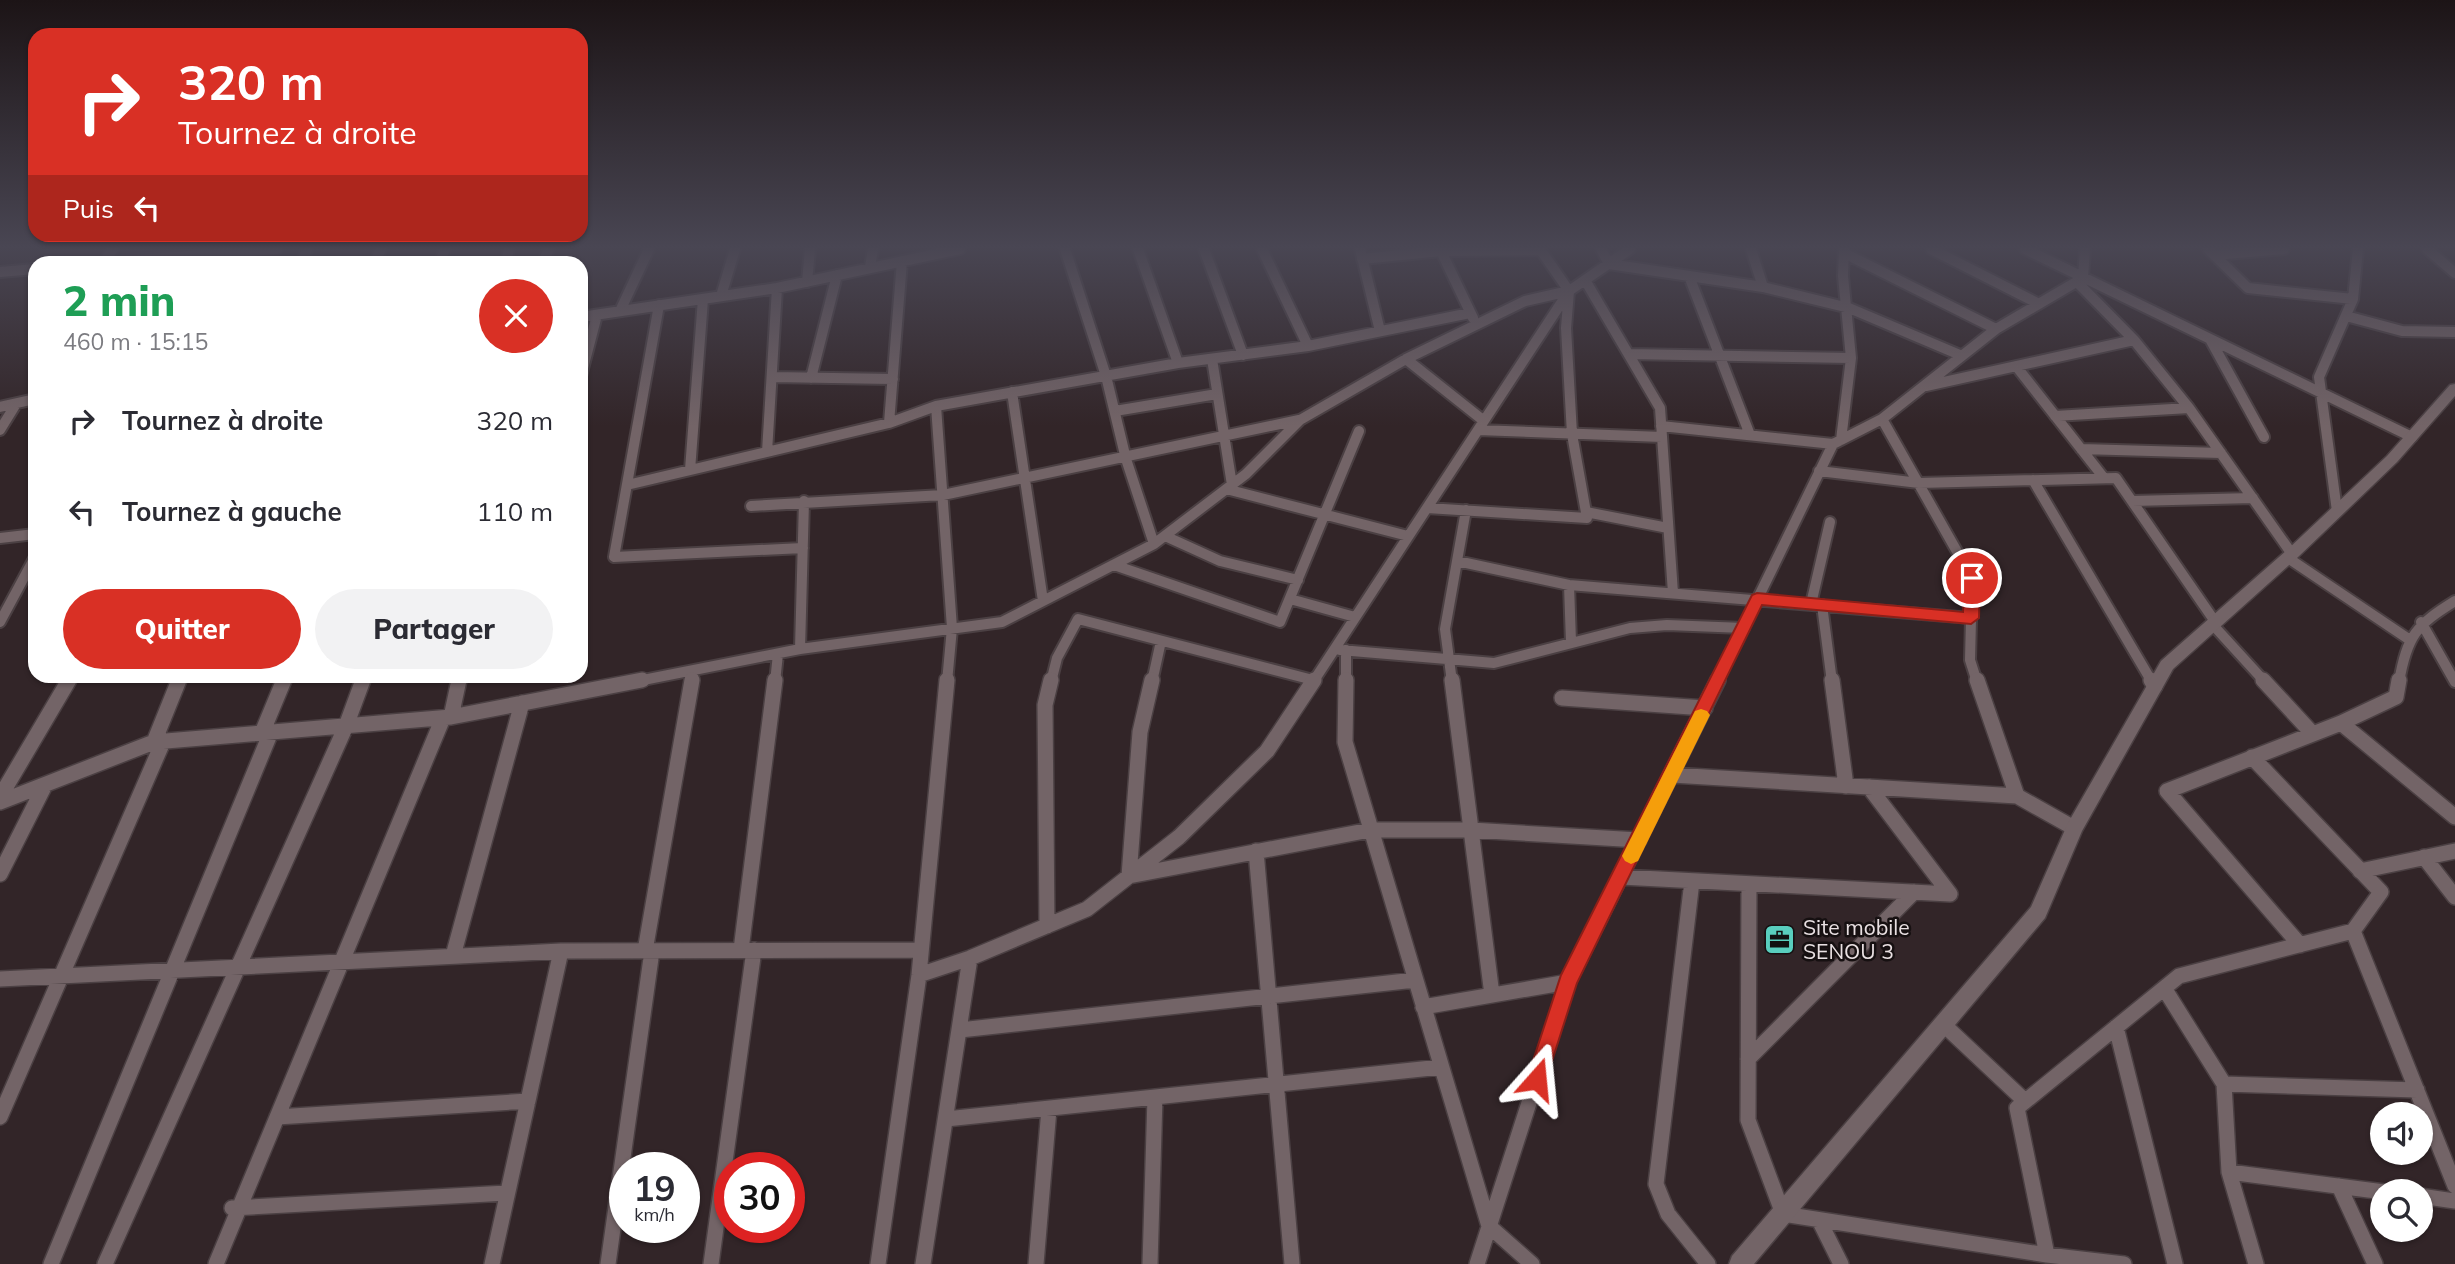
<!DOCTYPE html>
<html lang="fr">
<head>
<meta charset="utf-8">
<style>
	body { margin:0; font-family:Mulish,sans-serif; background:#f2f2f3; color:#2b2b33; height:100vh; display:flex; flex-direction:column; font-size:26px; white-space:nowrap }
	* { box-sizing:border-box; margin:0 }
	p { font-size:23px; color:#7c7c81 }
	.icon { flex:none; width:38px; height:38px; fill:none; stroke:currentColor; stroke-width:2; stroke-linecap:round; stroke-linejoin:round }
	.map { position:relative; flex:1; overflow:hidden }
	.details { position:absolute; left:28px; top:256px; width:560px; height:427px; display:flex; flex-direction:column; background:#fff; border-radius:21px; box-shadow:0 2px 5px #0004 }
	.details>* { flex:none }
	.hud { position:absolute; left:28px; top:28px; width:560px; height:214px; border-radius:21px; box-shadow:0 2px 5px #0004; background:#d93025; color:#fff; overflow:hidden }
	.buttons { position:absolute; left:2370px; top:1102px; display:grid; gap:14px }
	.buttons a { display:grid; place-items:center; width:63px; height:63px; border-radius:50%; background:#fff; box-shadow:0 2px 5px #0004; font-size:35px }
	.speed { position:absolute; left:609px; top:1152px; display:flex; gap:14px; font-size:35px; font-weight:700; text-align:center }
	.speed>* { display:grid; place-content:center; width:91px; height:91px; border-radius:50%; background:#fff; box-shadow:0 2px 5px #0004; line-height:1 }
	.speed small { font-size:18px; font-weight:400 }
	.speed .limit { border:10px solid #d22; background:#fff; color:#111 }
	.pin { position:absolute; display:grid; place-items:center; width:60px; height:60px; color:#fff; margin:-30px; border:4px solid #fff; border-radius:50%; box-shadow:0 2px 7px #0007 }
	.me { position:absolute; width:77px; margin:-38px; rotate:18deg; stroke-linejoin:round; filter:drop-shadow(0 0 5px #0008) }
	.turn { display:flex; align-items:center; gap:24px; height:147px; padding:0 35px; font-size:32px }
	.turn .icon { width:91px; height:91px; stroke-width:2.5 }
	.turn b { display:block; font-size:49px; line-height:60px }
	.then { display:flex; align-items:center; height:66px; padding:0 35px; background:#0003; gap:14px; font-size:26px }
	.round { display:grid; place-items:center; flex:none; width:74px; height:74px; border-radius:37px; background:#f2f2f3 }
	.summary { display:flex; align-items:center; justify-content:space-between; height:119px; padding:0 35px }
	h1 { font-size:42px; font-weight:800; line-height:52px; color:#1e9e55 }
	.cta { display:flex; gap:14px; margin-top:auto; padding:14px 35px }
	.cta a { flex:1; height:80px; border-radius:42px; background:#d93025; color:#fff; font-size:28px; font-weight:800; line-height:80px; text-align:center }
	.cta a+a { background:#f2f2f3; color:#2b2b33 }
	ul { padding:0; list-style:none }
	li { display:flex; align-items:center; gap:21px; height:91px; padding:0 35px }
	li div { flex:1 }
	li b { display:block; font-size:26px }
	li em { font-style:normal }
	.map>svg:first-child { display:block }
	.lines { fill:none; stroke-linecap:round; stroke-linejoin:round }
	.minor-far1-casing { stroke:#4b4043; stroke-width:14 }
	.minor-casing { stroke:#4b4043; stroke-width:18 }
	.tertiary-casing { stroke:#4b4043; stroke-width:3 }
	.minor-far1 { stroke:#736467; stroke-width:10 }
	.minor { stroke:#736467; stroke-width:15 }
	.tertiary { fill:#736467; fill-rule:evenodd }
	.route { fill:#d93025; stroke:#8d1f18; stroke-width:2 }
	.slow { fill:#f59e0b }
	.labels { text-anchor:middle; stroke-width:5; stroke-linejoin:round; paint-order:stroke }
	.poi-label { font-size:21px; fill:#e9e0e2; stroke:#161011; text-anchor:start }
</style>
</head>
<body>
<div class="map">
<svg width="2455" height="1264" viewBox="0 0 2455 1264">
	<rect width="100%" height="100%" fill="#322528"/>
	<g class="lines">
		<defs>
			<path id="minor-far1" d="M1065,249L1106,376L1126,459L1154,544
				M1138,249L1178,363
				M1204,249L1243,355
				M1262,249L1308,346
				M1360,249L1380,331
				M1440,249L1473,318
				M1601,249L1609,264L1763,287L1849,308L1960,355
				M1751,249L1763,287
				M1931,249L2039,304
				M2025,249L2412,437
				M2208,249L2248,288L2353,299
				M2427,249L2455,273
				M1844,253L1996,329
				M2214,255L2284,249
				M1362,259L1441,251L1541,250
				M104,262L113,249
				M111,262L277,249
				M302,262L307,249
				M375,262L381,249
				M440,262L445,249
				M506,262L509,249
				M543,262L549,249
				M870,267L873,249
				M0,272L35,269
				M1689,276L1750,435
				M1585,280L1660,408L1673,593
				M807,282L810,249
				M2077,282L2134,340L2189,408L2292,554
				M721,296L735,249
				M659,305L614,557L803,548
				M620,311L649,249
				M2346,316L2402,331L2455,332
				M581,317L777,288L960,249
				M2210,339L2264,437
				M1629,354L1851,358
				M1212,359L1232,485
				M1406,359L1484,421
				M2016,366L2104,478
				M581,376L597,315
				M772,377L893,379
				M811,378L837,275
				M1926,386L2134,340
				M1012,392L1043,601
				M936,406L952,628L947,682
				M0,407L35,399
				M1115,411L1217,394
				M2055,416L2189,408
				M1882,419L1972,578L1970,660L1977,682
				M889,423L902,261
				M1661,426L1833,444L1882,419L1996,329L2083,278L2085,249
				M0,430L16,404
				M1478,430L1662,437
				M1841,440L1851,358L1843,276L1844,249
				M2081,449L2221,453
				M767,452L777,288
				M690,470L703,299
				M1819,471L1919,483L2116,478L2216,623
				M2033,480L2152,682
				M627,485L889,423L936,406L1178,363L1308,346L1470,313
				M1226,489L1408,536
				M2132,501L2253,498
				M751,506L943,495L1299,420
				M1427,508L1587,518L1572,434L1566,328L1569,291L1540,249
				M2337,511L2319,377L2353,299L2358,249
				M1586,512L1668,528
				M1165,536L1220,561L1298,580
				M0,538L35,534
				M2288,558L2407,638
				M1457,561L1569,585L1971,618
				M1114,565L1280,622L1359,431
				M1569,585L1571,642
				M1290,599L1355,617
				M1811,604L1830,522
				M1822,605L1832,682
				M0,622L35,557
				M2421,622L2455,682
				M2213,625L2265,682
				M800,649L804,501
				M1340,650L1494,663L1630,628L1667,625L1744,628
				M68,682L71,676
				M178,682L180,676
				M284,682L286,676
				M362,682L364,676
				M459,682L460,676
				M633,682L800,649L1002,622L1154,544L1246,474L1300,420L1406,359L1525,301L1569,291L1630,249
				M692,682L694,670
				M775,682L778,654
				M1051,682L1057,658L1078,619L1313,680
				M1152,682L1161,641
				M1313,682L1569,291
				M1346,682V650
				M1452,682L1445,629L1466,510
				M1717,682L1833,444
				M2399,682C2407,636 2416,625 2455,601"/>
			<path id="minor" d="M1152,680L1140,732L1129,876L1370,830H1471L1639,840
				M1346,680L1345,742L1489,1226L1532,1264
				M1452,680L1492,995
				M1832,680L1846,786
				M1977,680L2017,796
				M2151,680L2155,686
				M2263,680L2312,733
				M1562,698L1705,708
				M451,717L642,680
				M2341,723L2455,817
				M262,733L284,680
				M154,742L179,680
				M1672,775L2017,796L2074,828
				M1869,787L1950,894
				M0,797L69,680
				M0,802L154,742L451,717L459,680
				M1256,851L1292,1264
				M2424,857L2455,897
				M2360,871L2455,851
				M0,874L45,785
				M1621,877L1950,894
				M1692,881L1656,1184L1668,1214L1708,1264
				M1749,884L1748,1120L1783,1214L2047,1255L2124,1264
				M1047,926L1045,705L1051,680
				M2353,931L2455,1186
				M2300,945L2167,791L2341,723L2396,697L2399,680
				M741,950L775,680
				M645,951L692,680
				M453,956L522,703
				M919,975L970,958L1087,909L1179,837L1267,751L1314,680
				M0,979L561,951L921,950
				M2164,988L2224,1084L2229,1172L2256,1264
				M1423,1007L1568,982
				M1943,1024L2025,1101
				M2116,1027L2175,1264
				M960,1030L1415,980
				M1748,1059L1914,892
				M2224,1084L2417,1090
				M0,1117L163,742
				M277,1117L528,1101
				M946,1119L1441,1067
				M2229,1172L2384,1192
				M2339,1186L2375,1264
				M2420,1196L2455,1201
				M232,1208L507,1193
				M1819,1220L1841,1264
				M2047,1255L2017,1108L2179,976L2353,931L2381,892L2252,757
				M51,1264L271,732
				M105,1264L346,726L363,680
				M216,1264L443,718
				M492,1264L561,951
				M608,1264L652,951
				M711,1264L754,950
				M878,1264L919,975L947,680
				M923,1264L970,958
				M1036,1264L1049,1109
				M1150,1264L1155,1097
				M1477,1264L1568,982L1718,680"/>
			<path id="tertiary" d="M2455,384V396L2397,462L2297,558L2173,669L2082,831L2045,918L1754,1264H1729L1732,1256L2031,907L2068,823L2161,661L2287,550L2387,456L2450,385Z"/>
		</defs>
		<use href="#minor-far1" class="minor-far1-casing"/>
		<use href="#minor" class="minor-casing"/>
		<use href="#tertiary" class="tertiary-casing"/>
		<use href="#minor-far1" class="minor-far1"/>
		<use href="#minor" class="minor"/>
		<use href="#tertiary" class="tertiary"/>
	</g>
	<linearGradient id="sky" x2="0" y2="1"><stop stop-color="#1c1416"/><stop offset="0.58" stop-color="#494653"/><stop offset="1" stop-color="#494653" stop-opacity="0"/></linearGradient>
	<rect width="2455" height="426" fill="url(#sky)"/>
	<path class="route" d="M1972,572L1980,578L1979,618L1971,624L1762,605L1577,983L1544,1086L1537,1089L1529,1086L1527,1079L1561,975L1752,595L1757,593L1963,612L1964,578Z"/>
	<path class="slow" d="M1701,709L1707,711L1710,715L1638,861L1631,864L1625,861L1622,856L1625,850L1695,711Z"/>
	<defs>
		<symbol id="office-square" viewBox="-11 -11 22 22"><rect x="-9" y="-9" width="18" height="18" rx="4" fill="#59cebe" stroke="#161011"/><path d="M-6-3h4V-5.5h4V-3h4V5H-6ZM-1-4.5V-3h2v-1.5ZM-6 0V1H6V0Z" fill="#111"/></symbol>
	</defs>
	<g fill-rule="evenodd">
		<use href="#office-square" x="1762" y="922" width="35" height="35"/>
	</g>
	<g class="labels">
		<g class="poi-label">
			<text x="1803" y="935">Site mobile<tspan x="1803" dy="24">SENOU 3</tspan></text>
		</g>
	</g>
</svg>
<div class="buttons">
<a><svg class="icon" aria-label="sound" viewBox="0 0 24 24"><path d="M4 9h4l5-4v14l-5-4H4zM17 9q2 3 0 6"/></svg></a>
<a><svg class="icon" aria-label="search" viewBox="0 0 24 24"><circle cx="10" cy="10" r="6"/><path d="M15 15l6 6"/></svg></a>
</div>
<div class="speed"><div>19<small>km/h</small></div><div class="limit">30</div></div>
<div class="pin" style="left:1972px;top:578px;background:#d93025"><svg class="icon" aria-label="arrive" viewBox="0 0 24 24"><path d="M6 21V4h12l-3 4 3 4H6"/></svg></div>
<svg class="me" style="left:1537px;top:1079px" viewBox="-20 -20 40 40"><path d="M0-17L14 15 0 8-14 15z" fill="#d93025" stroke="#fff" stroke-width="4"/></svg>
<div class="hud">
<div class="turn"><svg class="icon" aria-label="right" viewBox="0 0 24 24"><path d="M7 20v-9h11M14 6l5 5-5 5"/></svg><div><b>320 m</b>Tournez à droite</div></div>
<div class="then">Puis<svg class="icon" aria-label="left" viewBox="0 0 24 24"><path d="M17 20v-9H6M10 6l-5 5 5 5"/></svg></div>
</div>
<section class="details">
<div class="summary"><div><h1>2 min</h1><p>460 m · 15:15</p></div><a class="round" style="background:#d93025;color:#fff"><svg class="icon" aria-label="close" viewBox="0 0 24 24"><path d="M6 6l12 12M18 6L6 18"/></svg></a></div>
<ul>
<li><svg class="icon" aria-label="right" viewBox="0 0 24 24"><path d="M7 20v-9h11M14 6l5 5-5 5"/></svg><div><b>Tournez à droite</b></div><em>320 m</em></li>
<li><svg class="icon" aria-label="left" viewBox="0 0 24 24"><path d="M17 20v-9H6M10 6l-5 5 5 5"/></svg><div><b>Tournez à gauche</b></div><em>110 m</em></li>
</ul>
<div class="cta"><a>Quitter</a><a>Partager</a></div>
</section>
</div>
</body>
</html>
